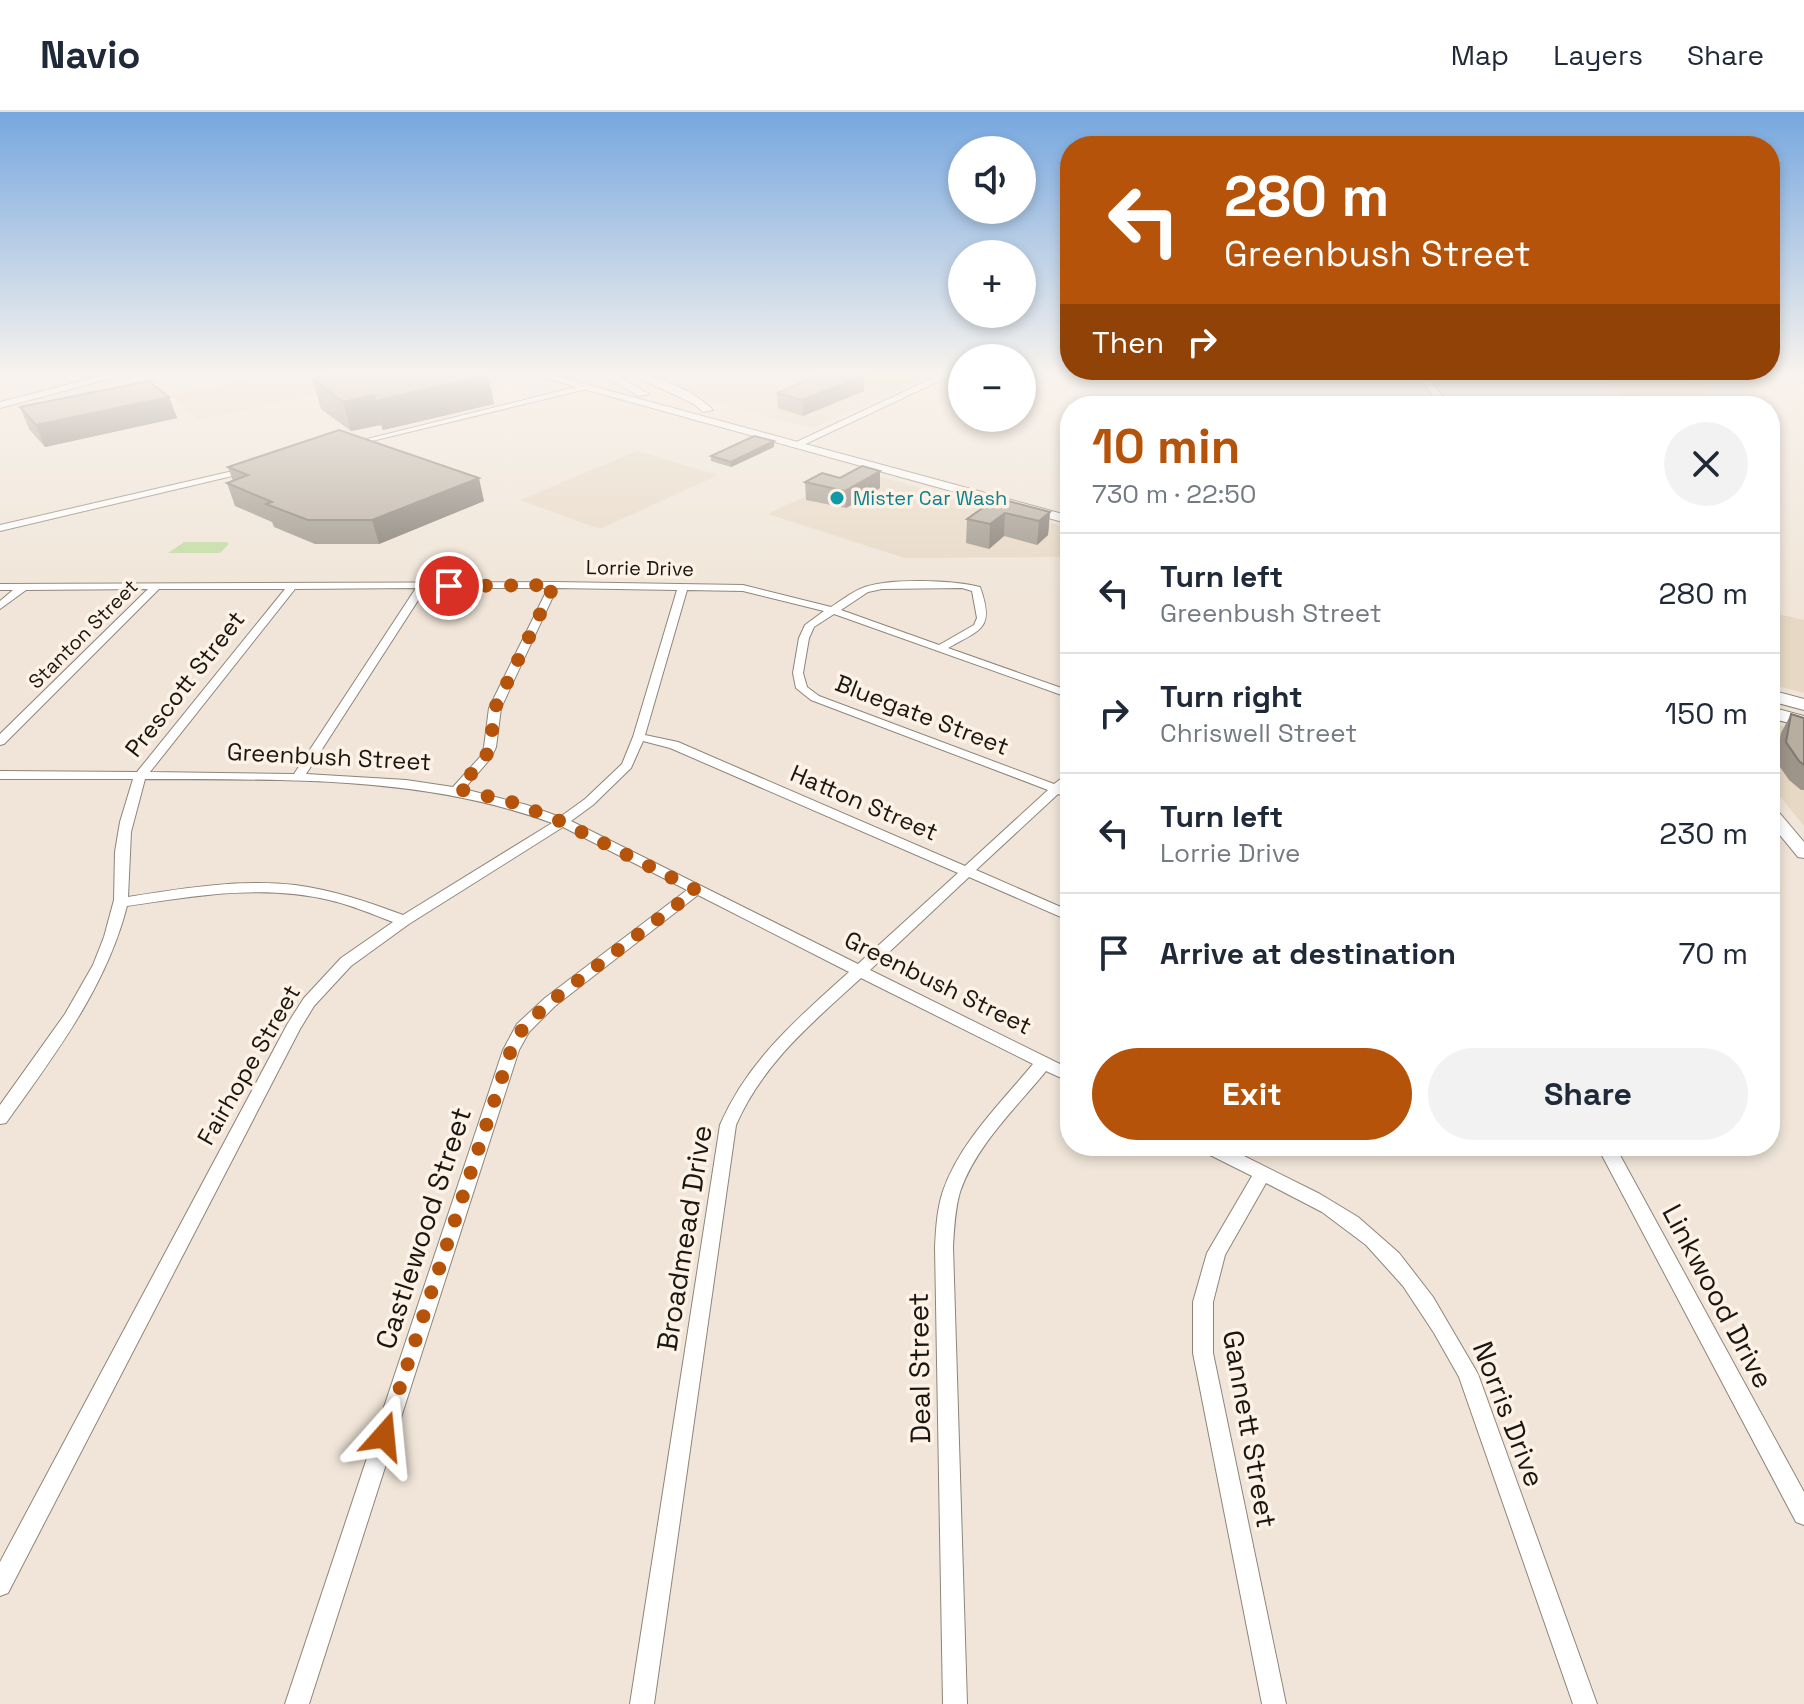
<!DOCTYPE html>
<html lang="en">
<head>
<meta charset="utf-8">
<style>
	body { margin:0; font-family:"Space Grotesk",sans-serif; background:#f2f2f3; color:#1f2937; height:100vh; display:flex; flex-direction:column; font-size:30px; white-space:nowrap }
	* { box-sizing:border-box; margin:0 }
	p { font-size:26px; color:#747a83 }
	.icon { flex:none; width:44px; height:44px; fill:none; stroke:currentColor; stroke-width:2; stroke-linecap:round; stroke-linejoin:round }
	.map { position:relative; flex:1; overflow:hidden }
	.drawer { position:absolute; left:1060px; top:284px; width:720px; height:760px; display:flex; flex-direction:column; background:#fff; border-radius:32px; box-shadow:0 4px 12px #0003 }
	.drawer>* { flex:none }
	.top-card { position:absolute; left:1060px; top:24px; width:720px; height:244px; border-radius:32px; box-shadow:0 4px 12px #0003; background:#b45309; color:#fff; overflow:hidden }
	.fabs { position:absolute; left:948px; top:24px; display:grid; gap:16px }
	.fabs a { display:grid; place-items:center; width:88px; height:88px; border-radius:50%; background:#fff; box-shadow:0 4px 12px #0003; font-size:40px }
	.pin { position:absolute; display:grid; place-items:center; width:68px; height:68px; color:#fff; margin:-34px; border:4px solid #fff; border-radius:50%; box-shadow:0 2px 8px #0007 }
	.me { position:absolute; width:88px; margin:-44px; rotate:18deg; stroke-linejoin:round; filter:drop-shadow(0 0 6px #0008) }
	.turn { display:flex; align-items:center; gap:28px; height:168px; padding:0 32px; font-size:36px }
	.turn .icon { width:104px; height:104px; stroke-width:2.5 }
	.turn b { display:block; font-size:56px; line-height:68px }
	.then { display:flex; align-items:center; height:76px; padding:0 32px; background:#0003; gap:16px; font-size:30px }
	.round { display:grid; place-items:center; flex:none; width:84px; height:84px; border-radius:42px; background:#f2f2f3 }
	.overview { display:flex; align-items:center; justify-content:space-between; height:136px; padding:0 32px }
	h1 { font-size:48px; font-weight:700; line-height:60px; color:#b45309 }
	.primary-button { display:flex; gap:16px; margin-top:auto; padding:16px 32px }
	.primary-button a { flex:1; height:92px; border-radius:48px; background:#b45309; color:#fff; font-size:32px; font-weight:700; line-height:92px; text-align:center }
	.primary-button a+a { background:#f2f2f3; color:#1f2937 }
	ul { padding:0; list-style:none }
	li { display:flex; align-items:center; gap:24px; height:120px; padding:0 32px; border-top:2px solid #e0e1e3 }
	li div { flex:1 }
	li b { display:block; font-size:30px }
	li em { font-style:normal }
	header { display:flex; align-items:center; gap:48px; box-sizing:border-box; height:112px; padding:0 40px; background:#fff; border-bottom:2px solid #e0e1e3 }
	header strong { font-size:38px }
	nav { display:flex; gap:44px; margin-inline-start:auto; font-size:28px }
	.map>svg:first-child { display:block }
	.built { fill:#e7d8c5 }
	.green { fill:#c1dba1 }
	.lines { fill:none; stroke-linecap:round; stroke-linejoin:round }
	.minor-casing { stroke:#8e8578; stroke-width:2 }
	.tertiary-casing { stroke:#8e8578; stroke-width:2 }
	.secondary-casing { stroke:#8e8578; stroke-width:2 }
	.primary-casing { stroke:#8e8578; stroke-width:2 }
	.minor { fill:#fff; fill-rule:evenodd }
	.tertiary { fill:#fff; fill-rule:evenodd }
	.secondary { fill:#fff; fill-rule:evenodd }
	.primary { fill:#fff; fill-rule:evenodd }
	.wall { fill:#9d958a }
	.shaded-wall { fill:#807970 }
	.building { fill:#b7ada0; stroke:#807970; stroke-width:2 }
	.route { stroke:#b45309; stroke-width:14; stroke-dasharray:0 25.2 }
	.culture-dot { fill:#0f9aa8; stroke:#fdf2e5; stroke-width:3 }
	.labels { text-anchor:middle; stroke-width:7; stroke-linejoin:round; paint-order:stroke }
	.far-culture-label { font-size:20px; fill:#0d838f; stroke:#fdf2e5; text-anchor:start }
	.far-street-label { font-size:20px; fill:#1a1612; stroke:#fdf2e5 }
	.street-label { font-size:24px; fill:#1a1612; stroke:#fdf2e5 }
	.near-street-label { font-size:28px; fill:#1a1612; stroke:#fdf2e5 }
</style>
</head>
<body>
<header>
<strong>Navio</strong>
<nav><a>Map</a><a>Layers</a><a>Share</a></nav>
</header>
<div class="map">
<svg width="1804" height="1592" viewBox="0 0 1804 1592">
	<rect width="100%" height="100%" fill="#f0e5d8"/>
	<path class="built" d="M277,261H411L198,308L171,283Z
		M644,261H820L894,279L813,316L724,293Z
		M1594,261H1679L1708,284L1621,283Z
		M637,339L718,363L600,417L520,388Z
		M858,359L1070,416V445L904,446L768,402Z
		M1770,500L1804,508V581L1770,572Z
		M1770,611L1804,620V714L1770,672Z"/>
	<path class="green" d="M820,261H934L894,279Z
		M1621,283L1708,284L1722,294H1632Z
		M184,430H227L229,432L220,441H168Z"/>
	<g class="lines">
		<defs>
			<path id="minor" d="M584,273L587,277L351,334L347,332Z
				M246,356H249V360L0,419V413Z
				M554,470L743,473L831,495C842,488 853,479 865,475C891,466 953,468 980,475C995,517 981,517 948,536L1070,579V586L834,502L814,515L809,526L803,561L807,575L819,584L1054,672L1070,660V671L1065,676L1070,678V686L1058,682L976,758L1070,799V809L969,765L870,858L1070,957V970L1046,959C1016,996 976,1033 960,1080C955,1097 954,1117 953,1135L967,1592H943L935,1135C936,1116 937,1097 943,1079C960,1030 1000,992 1033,952L861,866C813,910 763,951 736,1013L654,1592H630L720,1013C748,948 798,906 849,860L698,783L555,894L529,920L519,938L309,1592H285L503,938L517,912L545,886L687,778L563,715L409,812L351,854L314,894L300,917L8,1481L0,1484V1450L288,911L304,886L341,846L393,810C372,802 351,793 329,788C262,772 194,784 127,794C106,876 55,942 6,1011L0,1012V993L65,902L93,853L104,825L114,788L115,740L120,710L133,667H0V659L137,660L285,477H159L4,632L0,633V622L148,477L26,478L0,497V489L13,478H0V472ZM416,476L294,662L150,660L295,477ZM426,476H548L489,596L484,635L480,645L453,675L406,668L306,662ZM557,476L677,478L633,625L622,652L585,687L560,705L527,693L464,677L491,646L496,635L501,596ZM962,476L972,479L977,506L974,513L939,533L841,498L868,480L882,477ZM687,478L743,479L824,499L805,513L799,526L793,561L796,576L811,588L1048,678L965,754L678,630L645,623ZM643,629L670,636L958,761L858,852L571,709L593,693L631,656ZM145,667C283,668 421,663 552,711L403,803C368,790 333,778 295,773C240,767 184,776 128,785L131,720Z
				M1199,1034H1224L1320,1082L1358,1105L1399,1141L1433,1185L1478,1262L1597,1592H1573L1459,1265L1434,1221L1403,1174L1366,1133L1322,1100L1266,1071L1225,1143L1213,1190V1241L1286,1592H1262L1193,1241V1190L1207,1141L1252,1064L1202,1039Z
				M1597,1034H1615L1804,1380V1413L1796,1410Z"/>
			<path id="tertiary" d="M944,261H956L799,335L790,333Z
				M1416,261H1425L1450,294H1440Z
				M1791,261H1801L1804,270Z
				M1770,695L1776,697L1804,730V746L1798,745L1770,711Z"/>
			<path id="secondary" d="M114,261H131L0,296V290Z"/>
			<path id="primary" d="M526,261H544L1070,404V412Z
				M599,261H612L649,282L639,284Z
				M628,261C653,261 695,279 713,298L703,300L694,292Z
				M1770,578L1804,587V598L1770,589Z
				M1770,595L1804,604V615L1770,606Z"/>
		</defs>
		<use href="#minor" class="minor-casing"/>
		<use href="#tertiary" class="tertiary-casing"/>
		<use href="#secondary" class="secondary-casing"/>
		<use href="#primary" class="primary-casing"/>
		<use href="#minor" class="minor"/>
		<use href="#tertiary" class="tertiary"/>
		<use href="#secondary" class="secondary"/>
		<use href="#primary" class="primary"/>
	</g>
	<path class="wall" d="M488,263L494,292L383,318L381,313L351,319L321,297L313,268Z
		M864,279L803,304L778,296L777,281Z
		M169,285L177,306L45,335L29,317L20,295Z
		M774,335L731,355L711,349V344Z
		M228,355L484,389L379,432H315L274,415L272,410L235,394L227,371L233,369Z
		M805,370L880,376L846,396L806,388Z
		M997,386L1050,400L1048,423L1037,433L1004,424L989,437L966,431L967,407Z
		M1791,602L1804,606V678H1801L1789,668L1776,649L1781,621Z"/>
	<path class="shaded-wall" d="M488,263L494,292L383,318L375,289Z
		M864,263V279L803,304V288Z
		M374,283L381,313L351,319L343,290Z
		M169,285L177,306L45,335L36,313Z
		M774,329V335L731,355V350Z
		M880,359V376L846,396L845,379Z
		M479,366L484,389L379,432L372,408Z
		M1050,400L1048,423L1037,433L1039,409Z
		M1005,401L1004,424L989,437L990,412Z"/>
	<path class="building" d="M348,261H484L488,263L375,289L374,283L343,290L313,268Z
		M825,261H855L864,263L803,288L777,281Z
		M149,269L169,285L36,313L20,295Z
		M339,318L479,366L372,408H308L266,392L272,390L227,371L248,363L228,355Z
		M754,324L774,329L731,350L711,344Z
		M862,354L880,359L845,379L805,370L822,361L840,366Z
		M997,386L1050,400L1039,409L1005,401L990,412L967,407Z
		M1791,602L1804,606V653L1799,649L1786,630Z"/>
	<linearGradient id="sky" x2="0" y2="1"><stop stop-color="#76a7df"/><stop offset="0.54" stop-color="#f8f3ed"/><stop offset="1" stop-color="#f8f3ed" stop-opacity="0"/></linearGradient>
	<rect width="1804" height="484" fill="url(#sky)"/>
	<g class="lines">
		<path class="route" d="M384,1324L511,938L523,916L550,890L696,778L562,710L515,691L458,677L485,646L490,635L495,596L554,473L449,474"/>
	</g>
	<circle class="culture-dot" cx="837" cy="386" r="8"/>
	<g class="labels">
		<g class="far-culture-label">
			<text x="853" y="393">Mister Car Wash</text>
		</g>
		<g class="far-street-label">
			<text transform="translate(640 456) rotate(1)" y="7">Lorrie Drive</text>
			<text transform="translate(83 522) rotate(-45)" y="7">Stanton Street</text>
		</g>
		<g class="street-label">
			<text transform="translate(185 572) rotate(-52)" y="8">Prescott Street</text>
			<text transform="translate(922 603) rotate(21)" y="8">Bluegate Street</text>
			<text transform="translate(329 645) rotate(3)" y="8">Greenbush Street</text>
			<text transform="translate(864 691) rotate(23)" y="8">Hatton Street</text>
			<text transform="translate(938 871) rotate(26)" y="8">Greenbush Street</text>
			<text transform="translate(249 953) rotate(-60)" y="8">Fairhope Street</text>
		</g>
		<g class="near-street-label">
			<text transform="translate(423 1116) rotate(-72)" y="10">Castlewood Street</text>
			<text transform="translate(684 1126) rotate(-81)" y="10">Broadmead Drive</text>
			<text transform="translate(1718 1184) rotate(62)" y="10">Linkwood Drive</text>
			<text transform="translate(919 1256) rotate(-91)" y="10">Deal Street</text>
			<text transform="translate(1509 1302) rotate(69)" y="10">Norris Drive</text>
			<text transform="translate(1250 1317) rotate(80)" y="10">Gannett Street</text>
		</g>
	</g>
</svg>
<div class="fabs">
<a><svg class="icon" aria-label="sound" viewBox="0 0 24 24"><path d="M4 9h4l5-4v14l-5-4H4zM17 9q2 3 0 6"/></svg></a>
<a>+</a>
<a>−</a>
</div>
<div class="pin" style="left:449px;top:474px;background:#d93025"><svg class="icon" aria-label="arrive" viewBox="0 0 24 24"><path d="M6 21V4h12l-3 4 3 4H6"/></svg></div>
<svg class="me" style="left:384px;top:1324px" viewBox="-20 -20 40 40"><path d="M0-17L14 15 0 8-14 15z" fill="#b45309" stroke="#fff" stroke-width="4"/></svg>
<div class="top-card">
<div class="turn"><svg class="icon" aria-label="left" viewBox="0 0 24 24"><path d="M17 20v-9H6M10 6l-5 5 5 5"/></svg><div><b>280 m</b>Greenbush Street</div></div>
<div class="then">Then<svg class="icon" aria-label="right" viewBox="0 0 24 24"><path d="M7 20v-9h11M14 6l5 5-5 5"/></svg></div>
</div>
<section class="drawer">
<div class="overview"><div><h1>10 min</h1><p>730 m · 22:50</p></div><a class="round"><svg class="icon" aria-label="close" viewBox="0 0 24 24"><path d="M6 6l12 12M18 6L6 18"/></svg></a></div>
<ul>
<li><svg class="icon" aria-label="left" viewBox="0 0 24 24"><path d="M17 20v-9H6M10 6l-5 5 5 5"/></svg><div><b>Turn left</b><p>Greenbush Street</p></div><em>280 m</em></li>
<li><svg class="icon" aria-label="right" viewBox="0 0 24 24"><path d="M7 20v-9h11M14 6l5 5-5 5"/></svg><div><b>Turn right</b><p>Chriswell Street</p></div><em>150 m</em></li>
<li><svg class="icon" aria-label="left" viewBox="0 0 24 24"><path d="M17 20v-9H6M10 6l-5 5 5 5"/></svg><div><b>Turn left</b><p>Lorrie Drive</p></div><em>230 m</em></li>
<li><svg class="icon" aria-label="arrive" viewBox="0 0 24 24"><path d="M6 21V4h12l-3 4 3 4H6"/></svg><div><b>Arrive at destination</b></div><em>70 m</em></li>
</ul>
<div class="primary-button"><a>Exit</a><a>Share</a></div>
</section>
</div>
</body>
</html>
